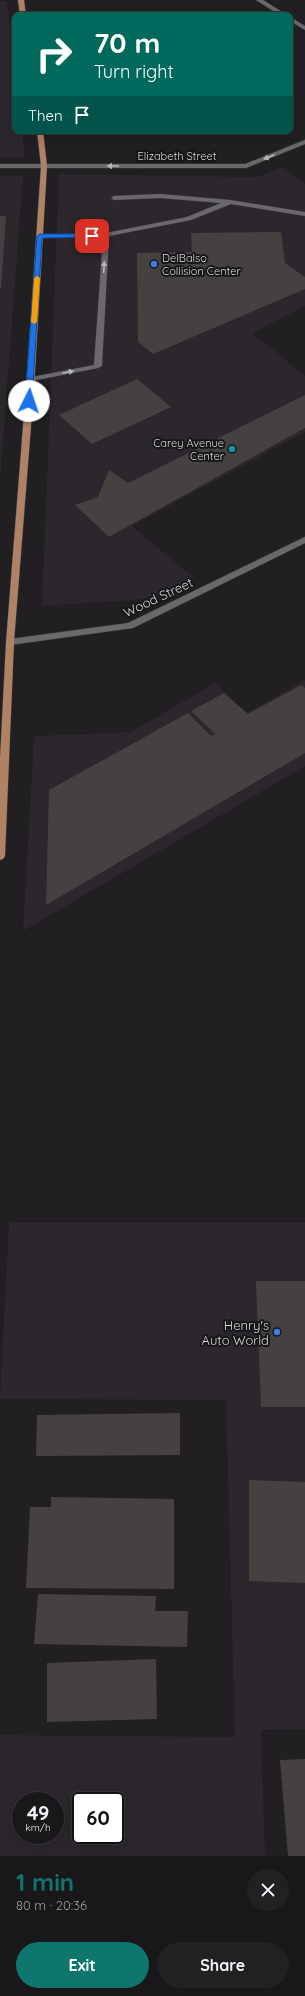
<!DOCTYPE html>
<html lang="en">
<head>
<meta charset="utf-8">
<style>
	body { margin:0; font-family:Quicksand,sans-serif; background:#222022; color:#f1f3f6; height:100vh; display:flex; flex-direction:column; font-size:15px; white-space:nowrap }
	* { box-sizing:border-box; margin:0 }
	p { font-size:13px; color:#9f9fa2 }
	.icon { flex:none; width:22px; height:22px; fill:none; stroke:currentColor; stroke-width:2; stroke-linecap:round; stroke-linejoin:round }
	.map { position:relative; height:1856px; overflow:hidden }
	.drawer { display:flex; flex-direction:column; background:#191719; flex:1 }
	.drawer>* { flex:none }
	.guide { position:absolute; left:12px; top:12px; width:281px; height:122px; border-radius:8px; box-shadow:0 4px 16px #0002,0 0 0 1px #373638; background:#00695c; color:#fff; overflow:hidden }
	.speed { position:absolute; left:12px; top:1792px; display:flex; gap:8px; font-size:20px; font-weight:700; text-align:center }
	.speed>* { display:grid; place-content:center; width:52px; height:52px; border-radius:50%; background:#191719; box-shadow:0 4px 16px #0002,0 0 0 1px #373638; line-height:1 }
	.speed small { font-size:10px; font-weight:400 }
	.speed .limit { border:2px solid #111; border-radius:6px; background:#fff; color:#111 }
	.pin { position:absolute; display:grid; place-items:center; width:34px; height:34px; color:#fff; margin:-17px; border-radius:8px; box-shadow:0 2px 6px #0006 }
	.me { position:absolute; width:44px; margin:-22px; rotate:4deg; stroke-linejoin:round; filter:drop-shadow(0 0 3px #0008) }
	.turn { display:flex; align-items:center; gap:14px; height:84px; padding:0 16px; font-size:18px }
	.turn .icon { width:52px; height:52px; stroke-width:2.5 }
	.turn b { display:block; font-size:28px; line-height:34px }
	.then { display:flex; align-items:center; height:38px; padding:0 16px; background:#0003; gap:8px; font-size:15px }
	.round { display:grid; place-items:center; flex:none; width:42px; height:42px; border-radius:21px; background:#222022 }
	.headline { display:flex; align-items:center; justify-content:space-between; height:68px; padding:0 16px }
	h1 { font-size:24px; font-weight:700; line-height:30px; color:#0f766e }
	.button { display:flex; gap:8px; margin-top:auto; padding:8px 16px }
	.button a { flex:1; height:46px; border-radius:24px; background:#0f766e; color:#fff; font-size:16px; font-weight:700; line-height:46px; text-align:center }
	.button a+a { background:#222022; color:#f1f3f6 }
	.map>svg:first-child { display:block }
	.built { fill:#2b272d; fill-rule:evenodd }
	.building { fill:#444140 }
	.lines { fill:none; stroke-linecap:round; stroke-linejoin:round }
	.lane-casing { stroke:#3b3a3c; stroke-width:1 }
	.street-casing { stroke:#3b3a3c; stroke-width:1 }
	.primary-casing { stroke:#3b3a3c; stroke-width:1 }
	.lane { fill:#6a686b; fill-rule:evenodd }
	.street { fill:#6a686b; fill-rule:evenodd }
	.primary { fill:#af8266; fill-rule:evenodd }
	.oneway { fill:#b6b5b7 }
	.route { fill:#1a73e8; stroke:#114b97 }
	.slow { fill:#f59e0b }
	.shop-dot { fill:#3f7fe0; stroke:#171618; stroke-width:1.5 }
	.culture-dot { fill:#0f9aa8; stroke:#171618; stroke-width:1.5 }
	.labels { text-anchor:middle; stroke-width:4; stroke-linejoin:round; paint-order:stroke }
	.far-street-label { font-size:11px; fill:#d7d6d8; stroke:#171618 }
	.far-poi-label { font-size:11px; fill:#d7d6d8; stroke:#171618; text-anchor:start }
	.street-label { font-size:13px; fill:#d7d6d8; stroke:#171618 }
	.poi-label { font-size:13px; fill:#d7d6d8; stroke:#171618; text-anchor:end }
</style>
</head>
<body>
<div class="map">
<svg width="305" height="1856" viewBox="0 0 305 1856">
	<rect width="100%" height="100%" fill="#211f21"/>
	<path class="built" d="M0,1H7L15,72V131H22L25,157L0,158Z
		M282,167L305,184V306L252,333L305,376V432L132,526L194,578L144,599L42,606L59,174L258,177Z
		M0,176H23L0,481Z
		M305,680V766L23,931L34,736L131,732L215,683L246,713Z
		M9,1222H305V1729L261,1730L265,1856H0V1735L235,1737L226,1400L0,1399ZM21,1801H55V1835H21ZM81,1801H115V1835H81Z"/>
	<path class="building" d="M0,216H6L1,289H0Z
		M281,232L285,263L305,277V289L153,354L138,342L137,253L192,252L191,233Z
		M137,379L171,407L92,444L59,415Z
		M305,395V428L109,537L75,505L98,497L109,470L128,483Z
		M301,685L305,688V753L46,905L49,790L188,713L211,736L215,734L191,711L224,693L248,714Z
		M256,1281H305V1407H261Z
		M180,1413V1455L36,1456L37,1415Z
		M249,1480L305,1482V1583L249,1581Z
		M51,1497L174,1499V1589L26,1588L30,1507H51Z
		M38,1594L156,1596L155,1611H188L187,1647L34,1644Z
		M156,1659L157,1719L47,1722V1663Z
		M305,1759V1856H288L280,1760Z"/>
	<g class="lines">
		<defs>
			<path id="lane" d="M160,194L230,200L305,212V216L231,204L191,220L109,236L102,366L98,368L27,382V378L94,365L103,237L40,238L38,237V235L106,233L187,217L221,203L160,198L114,200L111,198L114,196Z"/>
			<path id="street" d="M256,0H263L287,15H280Z
				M290,17L305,26V30L290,21Z
				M305,140V144L246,168H0V164H245Z
				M305,537V543L133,628L10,645L6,642L10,639L128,623Z"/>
			<path id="primary" d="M18,0H24L26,15H20Z
				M37,131H43L47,166L34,388L14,642L5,856L3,859L0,860V758L6,642L26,388L41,166Z"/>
		</defs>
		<use href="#lane" class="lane-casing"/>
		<use href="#street" class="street-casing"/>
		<use href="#primary" class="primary-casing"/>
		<use href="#lane" class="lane"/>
		<use href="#street" class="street"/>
		<use href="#primary" class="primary"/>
	</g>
	<defs><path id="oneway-solid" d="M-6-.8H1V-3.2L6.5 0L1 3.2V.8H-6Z"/></defs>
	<g class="oneway">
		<use href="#oneway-solid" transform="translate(269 157) rotate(157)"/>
		<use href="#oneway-solid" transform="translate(113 166) rotate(180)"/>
		<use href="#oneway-solid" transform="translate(104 267) rotate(-87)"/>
		<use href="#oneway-solid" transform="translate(68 372) rotate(-12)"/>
	</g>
	<path class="route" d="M40,234H92L95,236L92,237L42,238L32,401L29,403L25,401L37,236Z"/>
	<path class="slow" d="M37,276L40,278L37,322L34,324L31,322L34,278Z"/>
	<g class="shop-dot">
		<circle cx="154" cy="264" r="4"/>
		<circle cx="277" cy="1332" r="4"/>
	</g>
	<circle class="culture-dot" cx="232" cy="449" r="4"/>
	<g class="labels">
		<g class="far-street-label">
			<text x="177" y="160">Elizabeth Street</text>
		</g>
		<g class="far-poi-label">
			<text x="162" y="262">DelBalso<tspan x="162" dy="13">Collision Center</tspan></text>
			<text x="224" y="447" text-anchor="end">Carey Avenue<tspan x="224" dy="13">Center</tspan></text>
		</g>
		<g class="street-label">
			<text transform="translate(158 597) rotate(-25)" y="5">Wood Street</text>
		</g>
		<g class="poi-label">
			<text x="269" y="1330">Henry's<tspan x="269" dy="15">Auto World</tspan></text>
		</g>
	</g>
</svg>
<div class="speed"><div>49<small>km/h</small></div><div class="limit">60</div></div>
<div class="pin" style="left:92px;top:236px;background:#d93025"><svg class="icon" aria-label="arrive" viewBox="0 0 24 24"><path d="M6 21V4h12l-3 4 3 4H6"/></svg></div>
<svg class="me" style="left:29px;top:401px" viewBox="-20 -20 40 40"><circle r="19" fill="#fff"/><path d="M0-13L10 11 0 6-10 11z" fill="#1a73e8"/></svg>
<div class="guide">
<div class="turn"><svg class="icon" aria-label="right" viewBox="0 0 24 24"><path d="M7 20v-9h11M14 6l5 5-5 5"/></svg><div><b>70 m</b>Turn right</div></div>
<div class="then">Then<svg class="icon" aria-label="arrive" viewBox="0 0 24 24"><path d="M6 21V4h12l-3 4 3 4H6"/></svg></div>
</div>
</div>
<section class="drawer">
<div class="headline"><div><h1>1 min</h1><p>80 m · 20:36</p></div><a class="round"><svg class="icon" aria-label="close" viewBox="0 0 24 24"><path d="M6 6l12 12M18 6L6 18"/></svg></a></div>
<div class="button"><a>Exit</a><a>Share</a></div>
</section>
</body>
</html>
